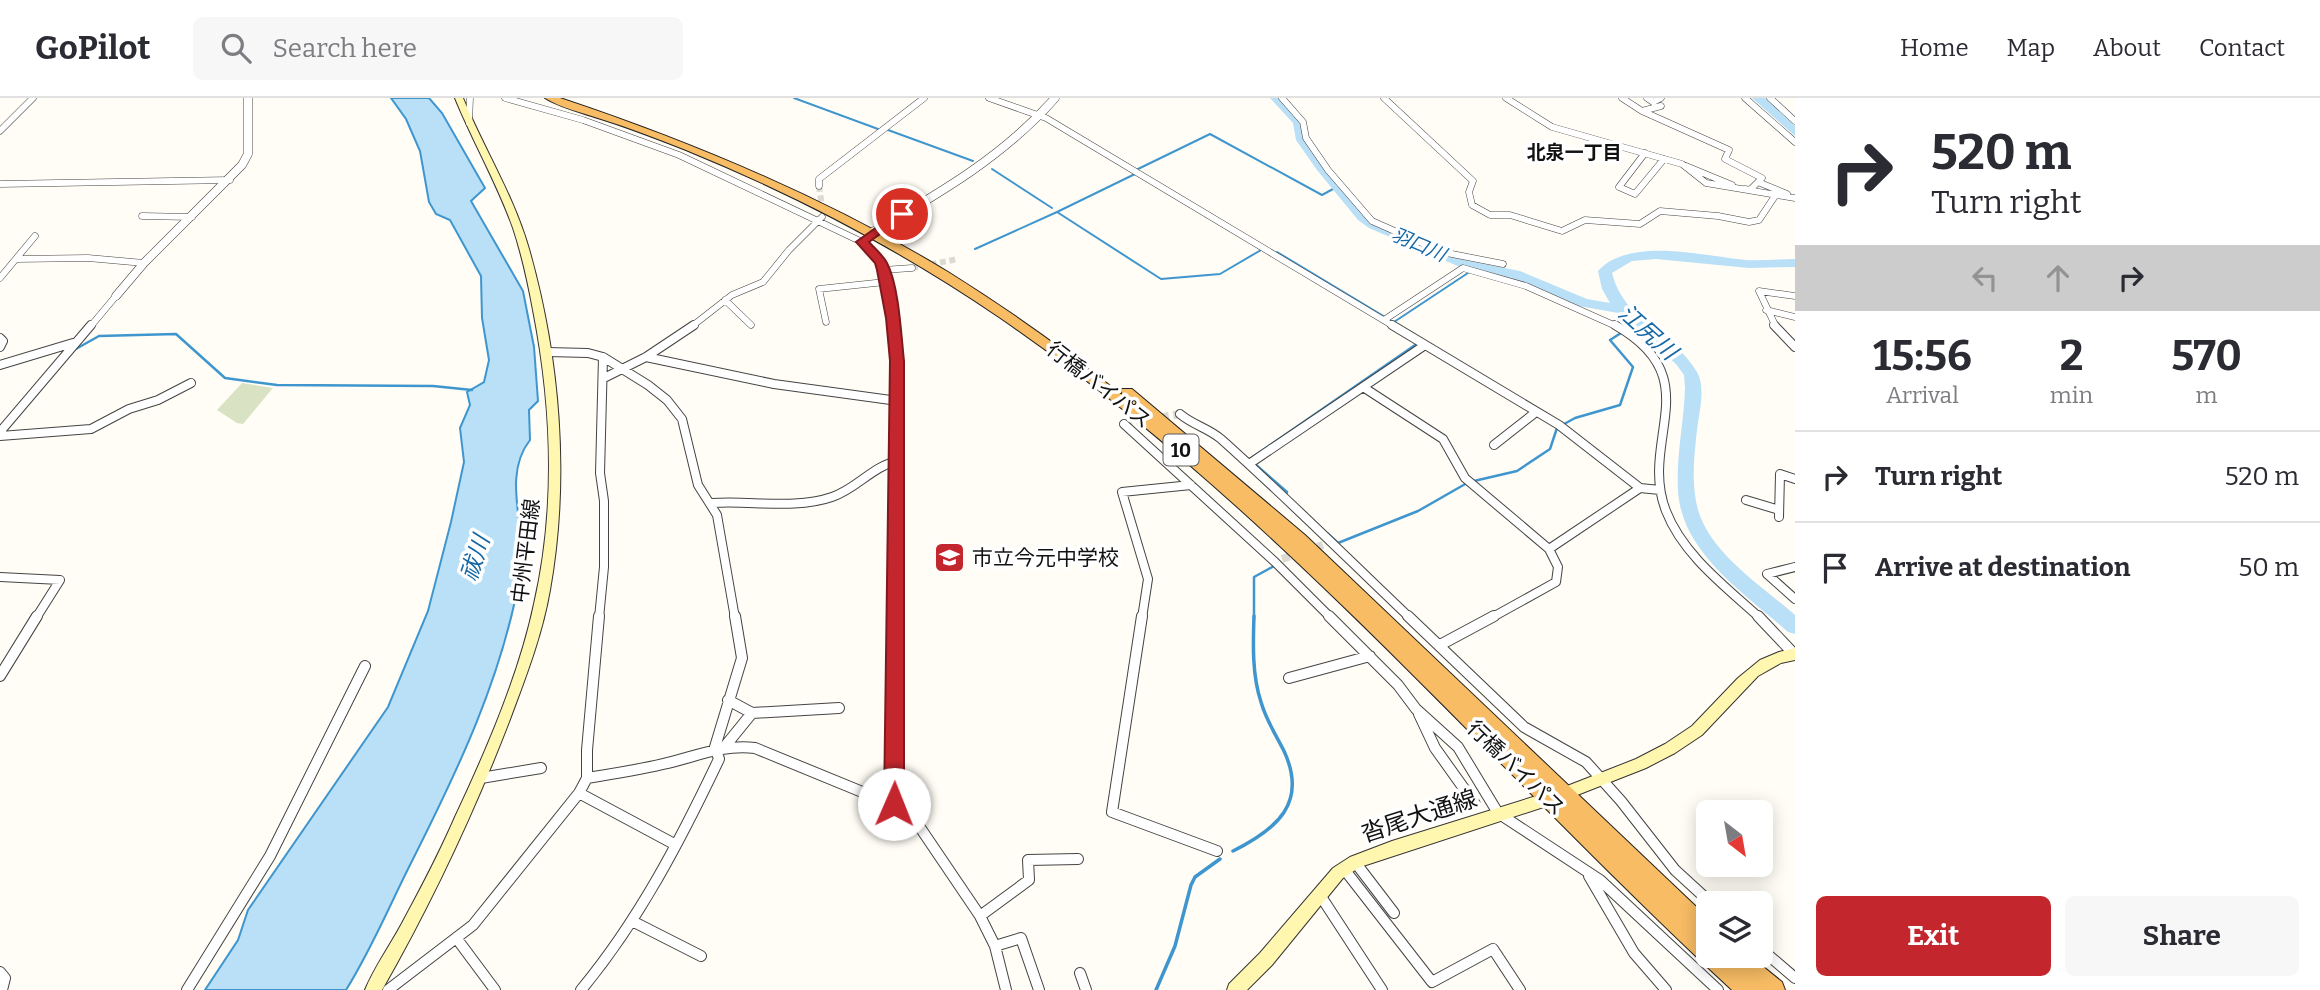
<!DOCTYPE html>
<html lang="en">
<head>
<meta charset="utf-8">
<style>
	body { margin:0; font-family:Bitter,"Noto Sans JP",serif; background:#f7f7f7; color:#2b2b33; height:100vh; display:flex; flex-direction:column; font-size:26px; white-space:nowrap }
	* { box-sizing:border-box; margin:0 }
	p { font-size:23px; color:#7c7c81 }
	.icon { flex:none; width:38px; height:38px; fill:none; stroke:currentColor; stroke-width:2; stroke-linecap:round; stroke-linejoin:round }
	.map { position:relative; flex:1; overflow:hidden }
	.panel { display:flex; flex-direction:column; background:#fff; width:525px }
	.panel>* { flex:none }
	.hud { background:#fff; color:#2b2b33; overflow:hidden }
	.needle { width:46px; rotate:149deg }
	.fabs { position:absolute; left:1696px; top:702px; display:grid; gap:14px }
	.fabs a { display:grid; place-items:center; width:77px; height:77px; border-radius:10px; background:#fff; box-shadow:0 4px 18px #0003; font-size:35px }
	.pin { position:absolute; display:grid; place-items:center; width:60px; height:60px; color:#fff; margin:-30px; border:4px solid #fff; border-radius:50%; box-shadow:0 2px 7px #0007 }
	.me { position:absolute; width:77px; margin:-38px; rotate:1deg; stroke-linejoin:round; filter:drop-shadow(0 0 5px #0008) }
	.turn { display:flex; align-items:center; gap:24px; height:147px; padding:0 21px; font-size:32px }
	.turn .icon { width:91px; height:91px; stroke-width:2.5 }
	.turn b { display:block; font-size:49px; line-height:60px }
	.lanes { display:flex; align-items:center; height:66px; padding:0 21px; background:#0003; justify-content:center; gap:35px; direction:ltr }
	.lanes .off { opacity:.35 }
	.eta { display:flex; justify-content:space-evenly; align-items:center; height:119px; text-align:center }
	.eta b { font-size:42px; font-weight:700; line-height:49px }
	.action { display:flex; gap:14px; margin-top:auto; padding:14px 21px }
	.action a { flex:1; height:80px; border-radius:10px; background:#c4262e; color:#fff; font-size:28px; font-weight:700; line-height:80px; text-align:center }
	.action a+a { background:#f7f7f7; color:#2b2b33 }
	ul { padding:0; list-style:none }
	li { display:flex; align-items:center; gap:21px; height:91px; padding:0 21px; border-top:2px solid #e1e1e2 }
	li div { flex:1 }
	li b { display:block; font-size:26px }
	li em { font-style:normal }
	header { display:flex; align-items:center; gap:42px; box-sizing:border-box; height:98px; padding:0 35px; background:#fff; border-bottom:2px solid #e1e1e2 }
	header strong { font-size:33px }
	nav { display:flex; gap:38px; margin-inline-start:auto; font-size:24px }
	.search { width:490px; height:63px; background:#f7f7f7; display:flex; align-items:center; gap:18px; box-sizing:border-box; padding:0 24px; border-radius:10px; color:#7c7c81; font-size:26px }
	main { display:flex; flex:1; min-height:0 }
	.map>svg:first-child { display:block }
	.cemetery { fill:#d9e3c4 }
	.water { fill:#b9e0f7; stroke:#3f96cf; stroke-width:2 }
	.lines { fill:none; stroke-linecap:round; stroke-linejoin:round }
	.stream-far2 { stroke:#3f96cf; stroke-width:2 }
	.stream-far1 { stroke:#3f96cf; stroke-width:2.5 }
	.stream { stroke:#3f96cf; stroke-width:3.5 }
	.river { fill:#b9e0f7; fill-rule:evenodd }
	.minor-tunnel-far1 { stroke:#dbdad3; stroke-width:6; stroke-dasharray:6 3.5; stroke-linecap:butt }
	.minor-tunnel { stroke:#dbdad3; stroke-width:8; stroke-dasharray:8 4.5; stroke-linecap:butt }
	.minor-far2-casing { stroke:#444; stroke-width:7 }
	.minor-far1-casing { stroke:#444; stroke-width:10 }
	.minor-casing { stroke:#444; stroke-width:12 }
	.tertiary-casing { stroke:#444; stroke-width:9 }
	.secondary-casing { stroke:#333; stroke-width:2 }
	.trunk-casing { stroke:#222; stroke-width:2 }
	.minor-far2 { stroke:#fff; stroke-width:6 }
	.minor-far1 { stroke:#fff; stroke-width:8 }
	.minor { stroke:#fff; stroke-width:10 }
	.tertiary { stroke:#fff; stroke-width:8 }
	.secondary { fill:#fff6b0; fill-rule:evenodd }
	.trunk { fill:#f7bc64; fill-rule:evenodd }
	.route { fill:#c4262e; stroke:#7f191e; stroke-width:2 }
	.labels { text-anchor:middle; stroke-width:7; stroke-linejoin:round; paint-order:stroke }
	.far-neighbourhood-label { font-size:19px; font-weight:bold; fill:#111; stroke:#fff }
	.far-water-label { font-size:19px; font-style:italic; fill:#1768a6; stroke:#fff }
	.shield { fill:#fff; stroke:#585858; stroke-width:2 }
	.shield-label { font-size:19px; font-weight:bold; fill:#111 }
	.street-label { font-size:21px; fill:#111; stroke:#fff }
	.poi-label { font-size:21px; fill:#111; stroke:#fff; text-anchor:start }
	.water-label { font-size:23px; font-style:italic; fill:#1768a6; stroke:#fff }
	.near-street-label { font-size:24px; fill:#111; stroke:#fff }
</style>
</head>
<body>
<header>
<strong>GoPilot</strong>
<div class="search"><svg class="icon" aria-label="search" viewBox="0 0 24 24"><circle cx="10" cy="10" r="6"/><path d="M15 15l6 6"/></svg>Search here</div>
<nav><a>Home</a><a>Map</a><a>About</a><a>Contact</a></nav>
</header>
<main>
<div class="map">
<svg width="1795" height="892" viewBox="0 0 1795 892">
	<rect width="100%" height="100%" fill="#fffdf5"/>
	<path class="cemetery" d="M242,285L273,290L243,326L237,325L217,312Z"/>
	<path class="water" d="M391,0H429L442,15L485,90L471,103L523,193L534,249L538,303L529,312L530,342C501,379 527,430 521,471C504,577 457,674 409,769C388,811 371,852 346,892H205L238,842L248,812L388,609L428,513L451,424L464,364L460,330L470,307L467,294L484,284L489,262L482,220L481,178L450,122L436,116L429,104L420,53L406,21Z"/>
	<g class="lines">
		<path class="stream-far2" d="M794,0L878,31
			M888,32L973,63
			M992,71L1052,110
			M1138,71L1210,36L1322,97L1333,91
			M1057,114L1135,76
			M975,151L1057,114L1161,181L1220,176L1261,152
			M1277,154L1395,225
			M1394,224L1477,169"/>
		<path class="stream-far1" d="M74,252L99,238L176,236L225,280L277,287L433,288L472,292
			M1250,361L1418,245
			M1255,366L1287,394L1286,397
			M1474,383L1517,373L1550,351L1557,330L1575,320L1620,307L1633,269L1610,242L1621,235
			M1327,435L1338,445L1418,413L1467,385
			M1254,520V479L1274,468"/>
		<path class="stream" d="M1233,753C1277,731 1308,705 1284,653C1276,637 1266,622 1261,604C1252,577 1253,546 1254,518
			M1156,892L1175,848L1191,787L1195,779L1220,761"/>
		<path class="river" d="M1270,0H1282L1305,24L1308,42L1325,66L1368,116L1379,124L1469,163L1520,173L1587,201L1610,205L1602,191L1598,173C1630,138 1703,158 1746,162C1762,163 1779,161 1795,161V169L1749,170L1656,161L1632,163L1612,175C1624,224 1673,233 1697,274C1706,290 1699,315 1697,332C1694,358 1691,387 1698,412C1711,456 1762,488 1795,517V536L1788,534C1746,496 1681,455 1678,392C1676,358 1684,324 1685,290L1684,277L1676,266L1618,215L1579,208L1511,180L1460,169L1369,130L1358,122L1317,72L1296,42L1293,25Z
			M1752,0H1765L1795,28V38Z"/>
		<path class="minor-tunnel-far1" d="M819,88L823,116
			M912,170L958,161"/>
		<path class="minor-tunnel" d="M1124,326L1180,316
			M1282,461L1323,447"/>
		<defs>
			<path id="minor-far2" d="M505,0L583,22L679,57L862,144L880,164L894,229
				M989,0L1046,20L1395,229
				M1282,0L1303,24L1306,40L1328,72L1372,123L1442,154L1503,166
				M1384,0L1473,83L1469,94L1472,107L1490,117H1510L1562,133L1585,122L1640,126L1660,113L1718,118L1749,124L1759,122L1775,98
				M1506,0L1552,29L1682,66L1706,85L1795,100
				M1622,0L1642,13L1729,52L1725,61L1762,80L1750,92L1745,91
				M1647,0L1653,4L1661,0
				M1745,0L1795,44
				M1770,0L1795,23
				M1642,13L1661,8
				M469,25L470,0
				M0,33L33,0
				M1645,55L1619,89L1635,96L1664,61
				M1686,68L1732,87
				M1758,84L1787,96
				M0,86L230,82
				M819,88V81L924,0
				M142,118L192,119
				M16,161L88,160L144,165
				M883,172L912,170
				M0,180L35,138
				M725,202L751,227
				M1766,212L1795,219
				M1384,222L1463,170L1526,188L1618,229
				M826,224L819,191L885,184
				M90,229L116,198
				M691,229L732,197L763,184L789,152L822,119
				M1776,229L1759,193L1795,198"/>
			<path id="minor-far1" d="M894,227L897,263L895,520
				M1392,227L1559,327L1640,390
				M1615,227C1710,281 1638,341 1666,413C1683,457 1726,489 1760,520
				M1774,227L1795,249
				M0,240L3,243L0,249
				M547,254L588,255L603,259L648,287L667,302L682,321L698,387L717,417L735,520
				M646,259L774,286L898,303
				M0,267L73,245
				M604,280L646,259L694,227
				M1363,289L1443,341L1465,380L1549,451L1558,469L1556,484L1491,520
				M1180,316C1193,327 1208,330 1221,341C1286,399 1347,460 1410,520
				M1124,326L1275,464L1331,520
				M0,334L91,227
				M0,338L91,331L129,311L158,302L191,285
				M1494,347L1536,314
				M1249,366L1425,247
				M1746,402L1779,412
				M712,405C751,402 794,412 832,399C857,391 872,368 898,363
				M1779,419L1780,376L1795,381
				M1549,451L1640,390L1660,392
				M1795,469L1767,476L1795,501
				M0,479L60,482L36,520
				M599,520L604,469V403L600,375L603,259
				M1142,520L1148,481L1122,394L1191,387"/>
			<path id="minor" d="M1142,518L1112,714L1217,753
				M1329,518L1398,587L1416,611L1458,649L1498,715L1600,782L1718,892
				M1408,518L1524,629L1586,664L1621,703L1675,772L1711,805
				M1758,518L1794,556
				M1440,547L1494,518
				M0,578L37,518
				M1289,580L1370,558
				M728,602L752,615
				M1419,616L1435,650L1475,706
				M726,647L752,615L839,610
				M481,680L541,670
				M587,680C613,676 638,672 663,666C695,659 722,646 755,650L894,707L917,725L980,818L995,848L1006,892
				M579,695L676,747
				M894,707L895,518
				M1355,764L1394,815
				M1344,771L1432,884L1493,851L1520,892
				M1589,778L1634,855L1666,892
				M1320,797L1382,892
				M980,818L1029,782L1028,762L1078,761
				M632,823L701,858
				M457,841L495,892
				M995,848L1021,840L1039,892
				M1760,850L1795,880
				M0,874L5,880L2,892
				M1080,875L1086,892
				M187,892L270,758L365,568
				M388,892L473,827L579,695L587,680V652L599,518
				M581,892C639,822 680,743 719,661L715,649L742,560L735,518"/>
			<path id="tertiary" d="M871,135C938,96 1003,59 1055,0
				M116,198L144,165L242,67L248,56V0"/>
			<path id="secondary" d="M455,0H463C484,51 514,98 529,151C560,260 570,380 550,492C542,538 525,581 509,624C473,717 431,806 382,892H365C374,870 389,849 401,827C420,792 439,756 455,719C486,653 519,577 534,506C556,410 552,309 533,212C528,185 522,157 513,130C497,85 473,44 455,0Z
				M1795,550V562L1781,565L1758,578L1702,637L1675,655L1646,670L1562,703L1360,769L1343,780L1272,867L1247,892H1227L1229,886L1260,855L1333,770L1350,759L1392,743L1562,690L1636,661L1665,646L1692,628L1738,580L1760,562L1779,554Z"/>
			<path id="trunk" d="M545,0H560C695,45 826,100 948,174C1009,212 1066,253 1122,297V291H1132L1305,437L1708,820V858H1750L1782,884L1785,892H1732C1490,668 1274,407 999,219C901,152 796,97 686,52C658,41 630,30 601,21C583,15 561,10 545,0Z"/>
		</defs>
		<use href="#minor-far2" class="minor-far2-casing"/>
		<use href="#minor-far1" class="minor-far1-casing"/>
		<use href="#minor" class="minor-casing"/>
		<use href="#tertiary" class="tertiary-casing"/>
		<use href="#secondary" class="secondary-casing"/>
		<use href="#trunk" class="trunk-casing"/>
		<use href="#minor-far2" class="minor-far2"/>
		<use href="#minor-far1" class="minor-far1"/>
		<use href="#minor" class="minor"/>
		<use href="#tertiary" class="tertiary"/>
		<use href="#secondary" class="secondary"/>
		<use href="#trunk" class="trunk"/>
	</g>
	<path class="route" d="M898,114L908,116L869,144C875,151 883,157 887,165C899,188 901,236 904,263V706L901,713L894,716L887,713L884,706L890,263L886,220L877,172L875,165L856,144Z"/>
	<defs>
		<symbol id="school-square" viewBox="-11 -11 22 22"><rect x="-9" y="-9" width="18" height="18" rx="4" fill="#c4262e" stroke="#fff"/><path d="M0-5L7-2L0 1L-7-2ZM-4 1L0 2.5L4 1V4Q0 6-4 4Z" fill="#fff"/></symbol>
	</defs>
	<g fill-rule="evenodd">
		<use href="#school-square" x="932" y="442" width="35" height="35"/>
	</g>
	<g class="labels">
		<g class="far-neighbourhood-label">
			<text x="1574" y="61">北泉一丁目</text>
		</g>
		<g class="far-water-label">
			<text transform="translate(1419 146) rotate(23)" y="7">羽口川</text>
		</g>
		<rect class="shield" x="1163.5" y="336.5" width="35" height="31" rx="5"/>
		<g class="shield-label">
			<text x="1181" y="359">10</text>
		</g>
		<g class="street-label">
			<text transform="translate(1099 287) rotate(38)" y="7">行橋バイパス</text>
			<text transform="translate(526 453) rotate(-83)" y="7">中州平田線</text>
			<text transform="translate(1516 670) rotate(44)" y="7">行橋バイパス</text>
		</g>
		<g class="poi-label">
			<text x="972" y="467">市立今元中学校</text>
		</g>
		<g class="water-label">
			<text transform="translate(1648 234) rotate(42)" y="8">江尻川</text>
			<text transform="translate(475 460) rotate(-72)" y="8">祓川</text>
		</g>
		<g class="near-street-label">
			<text transform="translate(1419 718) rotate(-18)" y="8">沓尾大通線</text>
		</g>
	</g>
</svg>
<div class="fabs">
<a><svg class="needle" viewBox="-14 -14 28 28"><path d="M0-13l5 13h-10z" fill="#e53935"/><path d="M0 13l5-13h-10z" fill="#7c7c81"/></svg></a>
<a><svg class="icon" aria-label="layers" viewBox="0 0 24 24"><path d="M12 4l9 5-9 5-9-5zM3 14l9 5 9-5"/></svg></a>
</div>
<div class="pin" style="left:902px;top:116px;background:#d93025"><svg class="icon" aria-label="arrive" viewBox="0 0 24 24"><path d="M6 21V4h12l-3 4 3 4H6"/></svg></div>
<svg class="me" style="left:894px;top:706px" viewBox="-20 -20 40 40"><circle r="19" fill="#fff"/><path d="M0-13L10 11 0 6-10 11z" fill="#c4262e"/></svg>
</div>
<section class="panel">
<div class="hud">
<div class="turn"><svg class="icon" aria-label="right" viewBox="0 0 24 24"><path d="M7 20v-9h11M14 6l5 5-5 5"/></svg><div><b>520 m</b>Turn right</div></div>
<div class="lanes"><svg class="icon off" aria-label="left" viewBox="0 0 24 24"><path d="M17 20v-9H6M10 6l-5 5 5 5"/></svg><svg class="icon off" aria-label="ahead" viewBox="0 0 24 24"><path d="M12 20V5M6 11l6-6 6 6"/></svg><svg class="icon" aria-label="right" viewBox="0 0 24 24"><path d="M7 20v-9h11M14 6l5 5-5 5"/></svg></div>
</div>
<div class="eta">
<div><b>15:56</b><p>Arrival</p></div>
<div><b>2</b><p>min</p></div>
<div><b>570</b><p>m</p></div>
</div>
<ul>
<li><svg class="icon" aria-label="right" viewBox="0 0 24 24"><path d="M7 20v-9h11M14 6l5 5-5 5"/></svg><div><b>Turn right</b></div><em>520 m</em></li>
<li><svg class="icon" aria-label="arrive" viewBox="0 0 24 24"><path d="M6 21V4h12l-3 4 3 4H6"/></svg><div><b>Arrive at destination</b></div><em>50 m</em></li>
</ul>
<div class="action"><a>Exit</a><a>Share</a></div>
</section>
</main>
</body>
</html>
